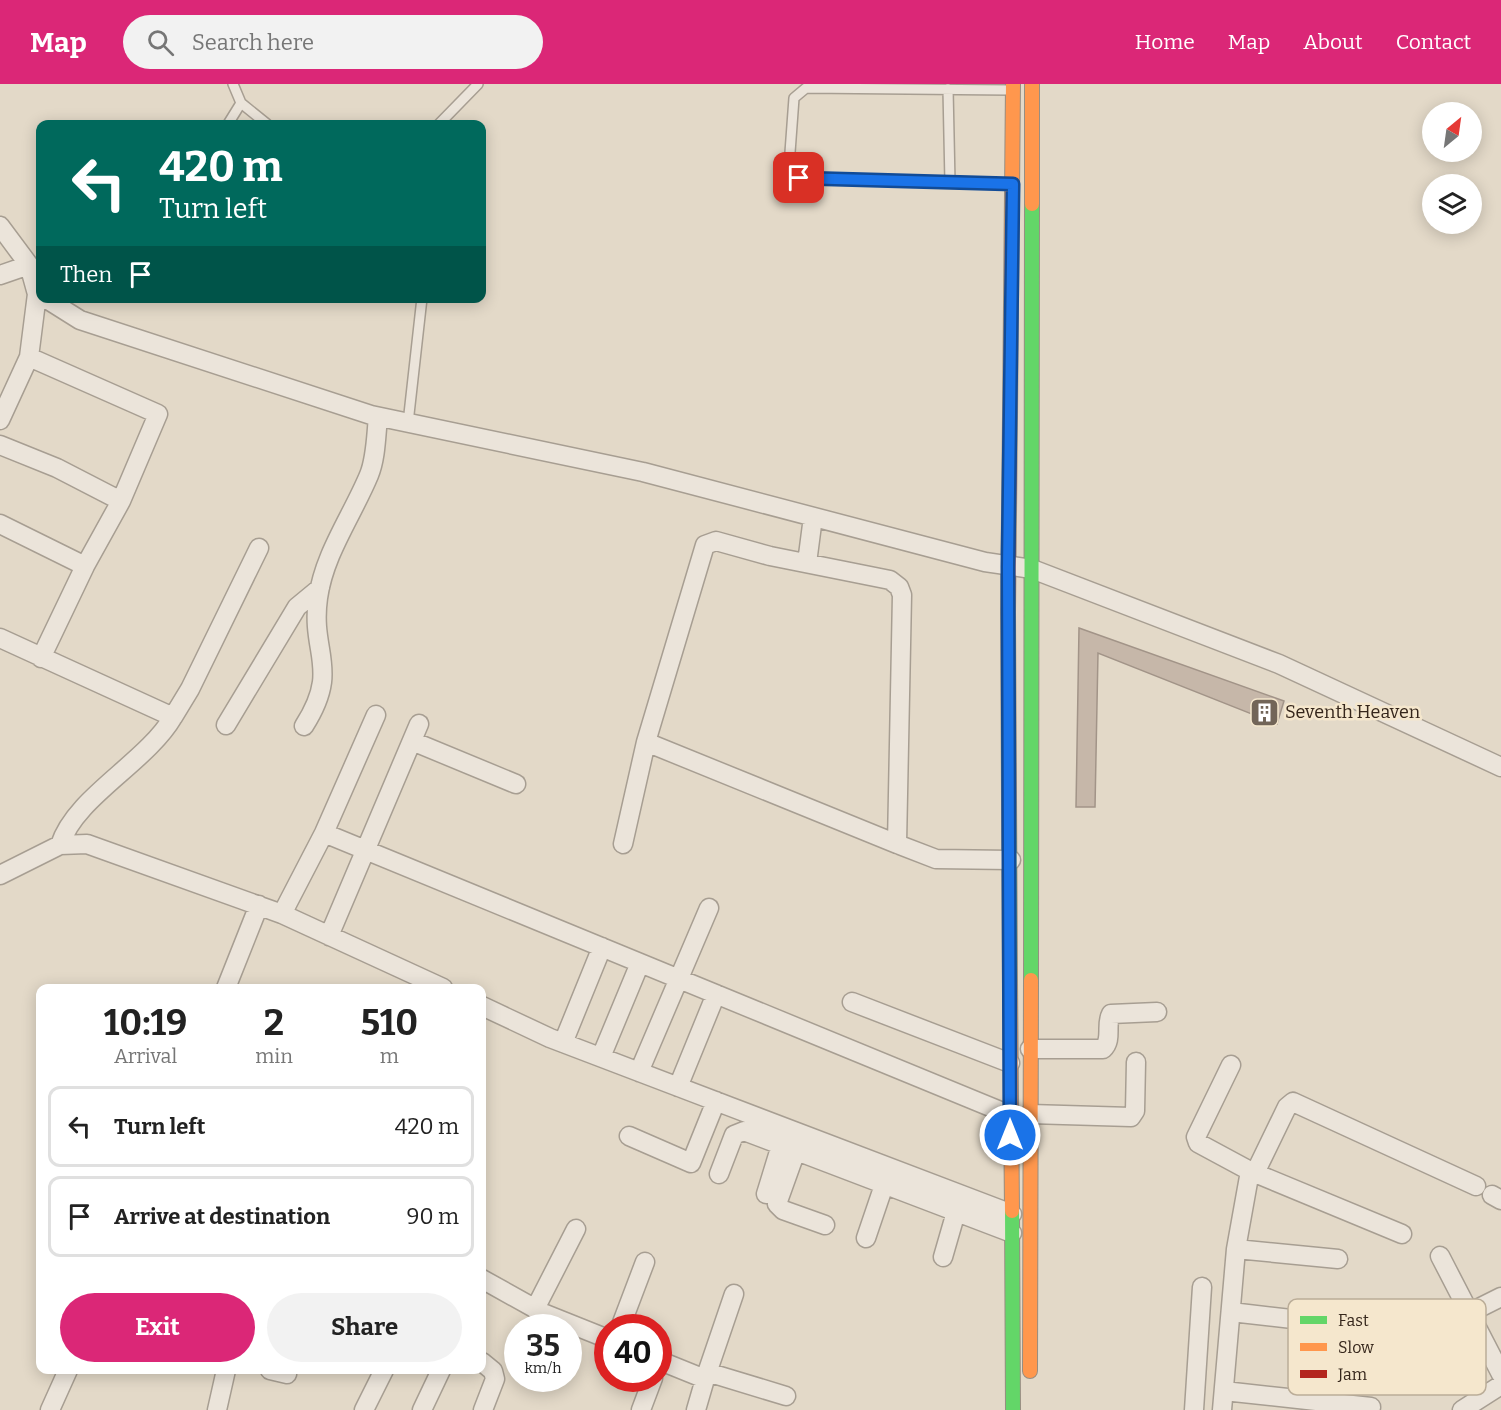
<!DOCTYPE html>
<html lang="en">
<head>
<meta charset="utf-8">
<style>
	body { margin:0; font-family:Bitter,serif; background:#f2f2f2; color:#222; height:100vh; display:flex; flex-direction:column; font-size:22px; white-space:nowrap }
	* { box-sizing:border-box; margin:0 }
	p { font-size:20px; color:#767676 }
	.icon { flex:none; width:33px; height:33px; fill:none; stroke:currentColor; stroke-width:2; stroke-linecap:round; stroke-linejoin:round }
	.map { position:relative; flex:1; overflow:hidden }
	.drawer { position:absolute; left:36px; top:900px; width:450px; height:390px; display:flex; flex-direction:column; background:#fff; border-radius:12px; box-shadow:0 3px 15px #0003 }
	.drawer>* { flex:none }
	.guide { position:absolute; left:36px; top:36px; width:450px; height:183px; border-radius:12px; box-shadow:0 3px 15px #0003; background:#00695c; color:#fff; overflow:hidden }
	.needle { width:39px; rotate:29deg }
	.buttons { position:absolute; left:1422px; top:18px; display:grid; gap:12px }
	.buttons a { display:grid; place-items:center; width:60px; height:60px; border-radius:50%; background:#fff; box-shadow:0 3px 15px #0003; font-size:30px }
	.speed { position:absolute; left:504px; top:1230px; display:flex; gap:12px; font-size:30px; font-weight:700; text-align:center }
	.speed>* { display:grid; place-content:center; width:78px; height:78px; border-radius:50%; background:#fff; box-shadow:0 3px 15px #0003; line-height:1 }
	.speed small { font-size:15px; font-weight:400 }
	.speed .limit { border:9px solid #d22; background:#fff; color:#111 }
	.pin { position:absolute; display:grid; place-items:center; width:51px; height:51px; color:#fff; margin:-26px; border-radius:12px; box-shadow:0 3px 9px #0006 }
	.me { position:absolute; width:66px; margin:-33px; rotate:0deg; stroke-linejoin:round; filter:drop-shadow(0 0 4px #0008) }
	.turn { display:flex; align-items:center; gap:21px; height:126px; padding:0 24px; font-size:27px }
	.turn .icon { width:78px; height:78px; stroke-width:2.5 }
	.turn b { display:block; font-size:42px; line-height:51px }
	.then { display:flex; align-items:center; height:57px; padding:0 24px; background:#0003; gap:12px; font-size:22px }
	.eta { display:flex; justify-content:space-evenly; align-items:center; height:102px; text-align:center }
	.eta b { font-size:36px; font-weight:700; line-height:42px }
	.button { display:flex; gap:12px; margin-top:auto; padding:12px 24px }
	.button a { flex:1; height:69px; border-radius:36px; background:#db2777; color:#fff; font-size:24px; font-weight:700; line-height:69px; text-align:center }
	.button a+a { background:#f2f2f2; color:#222 }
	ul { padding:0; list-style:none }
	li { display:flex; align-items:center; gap:18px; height:81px; margin:0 12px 9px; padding:0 12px; border:3px solid #e0e0e0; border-radius:12px }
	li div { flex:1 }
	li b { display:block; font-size:22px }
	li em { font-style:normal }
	header { display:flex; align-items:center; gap:36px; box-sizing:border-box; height:84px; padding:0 30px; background:#db2777; color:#fff }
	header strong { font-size:28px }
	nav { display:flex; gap:33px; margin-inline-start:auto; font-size:21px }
	.search { width:420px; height:54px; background:#f2f2f2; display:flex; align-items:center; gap:15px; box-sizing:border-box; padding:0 21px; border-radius:33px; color:#767676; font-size:22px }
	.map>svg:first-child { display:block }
	.building { fill:#c6b7a9; stroke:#a29488; stroke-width:1.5 }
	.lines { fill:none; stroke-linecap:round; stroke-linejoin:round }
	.lane-casing { stroke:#a79e92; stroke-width:12 }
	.street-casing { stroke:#a79e92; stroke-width:21 }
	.fast-casing { stroke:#978e82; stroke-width:16 }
	.slow-casing { stroke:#978e82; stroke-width:16 }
	.jam-casing { stroke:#978e82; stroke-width:16 }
	.lane { stroke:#ebe4da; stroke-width:9 }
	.street { stroke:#ebe4da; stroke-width:18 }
	.fast { stroke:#63d668; stroke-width:14 }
	.slow { stroke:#ff974d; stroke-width:14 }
	.jam { stroke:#b3261e; stroke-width:14 }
	.route-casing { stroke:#114b97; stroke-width:15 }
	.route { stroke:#1a73e8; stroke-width:10 }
	.labels { text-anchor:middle; stroke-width:5; stroke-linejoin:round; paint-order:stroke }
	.poi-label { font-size:18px; fill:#35261b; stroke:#f5e7cd; text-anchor:start }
	.key { fill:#f5e7cd; stroke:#bbad98; stroke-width:1.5 }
	.key-label { font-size:16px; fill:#35261b }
</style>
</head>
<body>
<header>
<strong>Map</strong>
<div class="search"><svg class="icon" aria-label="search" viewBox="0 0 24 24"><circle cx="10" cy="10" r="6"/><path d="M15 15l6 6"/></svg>Search here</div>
<nav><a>Home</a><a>Map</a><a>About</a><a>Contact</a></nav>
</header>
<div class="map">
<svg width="1501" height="1326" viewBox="0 0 1501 1326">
	<rect width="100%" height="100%" fill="#e3d9c8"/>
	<path class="building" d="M1079,544L1284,617L1277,640L1098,569L1095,723H1076Z"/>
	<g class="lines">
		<defs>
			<path id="lane" d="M233,0L241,19L267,40
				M948,5L950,99
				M228,40L241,19
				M439,40L478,0
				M1009,100L799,94L789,82L794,14L806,4L1010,6
				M408,339L422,214"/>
			<path id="street" d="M0,142L29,181L37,210L40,212
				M0,191L29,181
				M45,214L80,236L371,331L643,388L985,478L1032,485L1279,580L1501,683
				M29,273L158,330L121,417
				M0,336L29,273L37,210
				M0,361L57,384L121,417L85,482L0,440
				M807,479L813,433
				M0,554L173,633C146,679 75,713 60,761
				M41,574L85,482
				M173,633L190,605L259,464
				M226,641L297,523L320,504
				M304,642C341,584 310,570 318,514C324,470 352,432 369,391C376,374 376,352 378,333
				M412,657L516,700
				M324,749L1010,1031
				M623,760L646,658
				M897,760L902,511L899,503L890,496L770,472L716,457L705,461L646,658L897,760L936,775L1011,776
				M0,791L60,761L87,760L282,830L443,904
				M282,830L324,749L376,631
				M329,852L419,640
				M226,904L259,821
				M852,918L1010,979
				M482,922L550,954L1012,1130
				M563,959L602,863
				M1030,965H1103C1113,956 1105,941 1111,930L1157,928
				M601,973L640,879
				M1231,981L1196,1053L1198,1059L1250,1087L1402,1150
				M639,988L709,824
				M678,1003L716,910
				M1030,1030L1131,1033L1135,1027L1136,978
				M629,1052L691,1079L716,1017
				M796,1067L777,1120L783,1126L825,1141
				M1255,1089L1287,1023L1293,1018L1476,1102
				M719,1090L734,1051L744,1047L1012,1149
				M766,1110L781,1061
				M1492,1111L1501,1116
				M866,1154L884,1101
				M1236,1165L1338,1175
				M1440,1172L1501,1290
				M943,1173L956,1128
				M482,1195L543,1229L608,1255
				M535,1225L576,1145
				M1231,1228L1362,1243
				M1469,1229L1501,1213
				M620,1244L645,1178
				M1440,1252L1473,1236
				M658,1276L705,1295L696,1326
				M482,1278L493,1287L495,1295L483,1326
				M270,1286L287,1290
				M707,1288L786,1312
				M705,1295L734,1210
				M1224,1307L1371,1323
				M50,1326L68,1286
				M217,1326L226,1286
				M364,1326L384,1286
				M422,1326L441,1286
				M641,1326L653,1294
				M1194,1326L1202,1203
				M1222,1326L1236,1165L1250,1087
				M1462,1326L1501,1301"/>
			<path id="fast" d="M1008,528L1010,899
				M1031,896L1032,120
				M1012,1127L1013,1326"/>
			<path id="slow" d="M1032,120V0
				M1010,332L1013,0
				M1010,899L1012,1127
				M1030,1287L1031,896"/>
			<path id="jam" d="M1008,528L1010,332"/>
		</defs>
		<use href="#lane" class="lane-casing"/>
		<use href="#street" class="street-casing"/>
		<use href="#fast" class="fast-casing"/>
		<use href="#slow" class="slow-casing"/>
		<use href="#jam" class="jam-casing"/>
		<use href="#lane" class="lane"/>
		<use href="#street" class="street"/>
		<use href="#fast" class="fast"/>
		<use href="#slow" class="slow"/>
		<use href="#jam" class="jam"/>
	</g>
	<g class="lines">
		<defs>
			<path id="route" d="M799,94L1013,100L1008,483L1010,1051"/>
		</defs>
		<use href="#route" class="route-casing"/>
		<use href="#route" class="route"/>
	</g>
	<defs>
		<symbol id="building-square" viewBox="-11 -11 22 22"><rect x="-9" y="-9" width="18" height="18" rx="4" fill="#726558" stroke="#f5e7cd"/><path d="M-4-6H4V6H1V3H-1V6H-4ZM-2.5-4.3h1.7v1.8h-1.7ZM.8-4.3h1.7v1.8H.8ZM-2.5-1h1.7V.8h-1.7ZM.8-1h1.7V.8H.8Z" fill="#fff"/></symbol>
	</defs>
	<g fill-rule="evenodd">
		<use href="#building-square" x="1248" y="612" width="33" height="33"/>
	</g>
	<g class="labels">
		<g class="poi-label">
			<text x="1285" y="634">Seventh Heaven</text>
		</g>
	</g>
	<rect x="1288" y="1215" width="198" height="96" rx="9" class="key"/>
	<rect x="1300" y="1232" width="27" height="8" fill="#63d668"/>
	<rect x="1300" y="1259" width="27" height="8" fill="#ff974d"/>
	<rect x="1300" y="1286" width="27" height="8" fill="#b3261e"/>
	<g class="key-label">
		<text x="1338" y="1242">Fast</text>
		<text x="1338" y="1269">Slow</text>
		<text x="1338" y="1296">Jam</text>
	</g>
</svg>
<div class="buttons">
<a><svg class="needle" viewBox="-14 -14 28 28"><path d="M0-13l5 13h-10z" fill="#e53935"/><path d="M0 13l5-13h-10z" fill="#767676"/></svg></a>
<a><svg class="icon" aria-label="layers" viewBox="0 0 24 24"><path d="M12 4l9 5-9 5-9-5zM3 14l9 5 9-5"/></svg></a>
</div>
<div class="speed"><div>35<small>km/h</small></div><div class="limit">40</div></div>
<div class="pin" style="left:799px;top:94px;background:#d93025"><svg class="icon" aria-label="arrive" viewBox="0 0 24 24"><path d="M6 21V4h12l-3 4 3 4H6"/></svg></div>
<svg class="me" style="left:1010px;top:1051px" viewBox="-20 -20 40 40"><circle r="17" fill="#1a73e8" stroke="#fff" stroke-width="3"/><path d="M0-11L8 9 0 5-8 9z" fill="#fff"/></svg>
<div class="guide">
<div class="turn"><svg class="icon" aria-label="left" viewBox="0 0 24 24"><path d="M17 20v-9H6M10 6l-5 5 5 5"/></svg><div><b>420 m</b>Turn left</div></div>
<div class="then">Then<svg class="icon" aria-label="arrive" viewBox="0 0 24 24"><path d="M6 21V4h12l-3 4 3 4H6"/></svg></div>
</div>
<section class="drawer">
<div class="eta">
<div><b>10:19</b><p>Arrival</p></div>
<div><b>2</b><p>min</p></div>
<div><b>510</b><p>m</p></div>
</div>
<ul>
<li><svg class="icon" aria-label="left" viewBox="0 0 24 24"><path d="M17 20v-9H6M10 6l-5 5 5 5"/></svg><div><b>Turn left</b></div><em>420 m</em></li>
<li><svg class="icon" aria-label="arrive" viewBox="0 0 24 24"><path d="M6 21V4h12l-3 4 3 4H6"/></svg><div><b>Arrive at destination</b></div><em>90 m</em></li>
</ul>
<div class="button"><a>Exit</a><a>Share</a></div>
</section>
</div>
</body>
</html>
